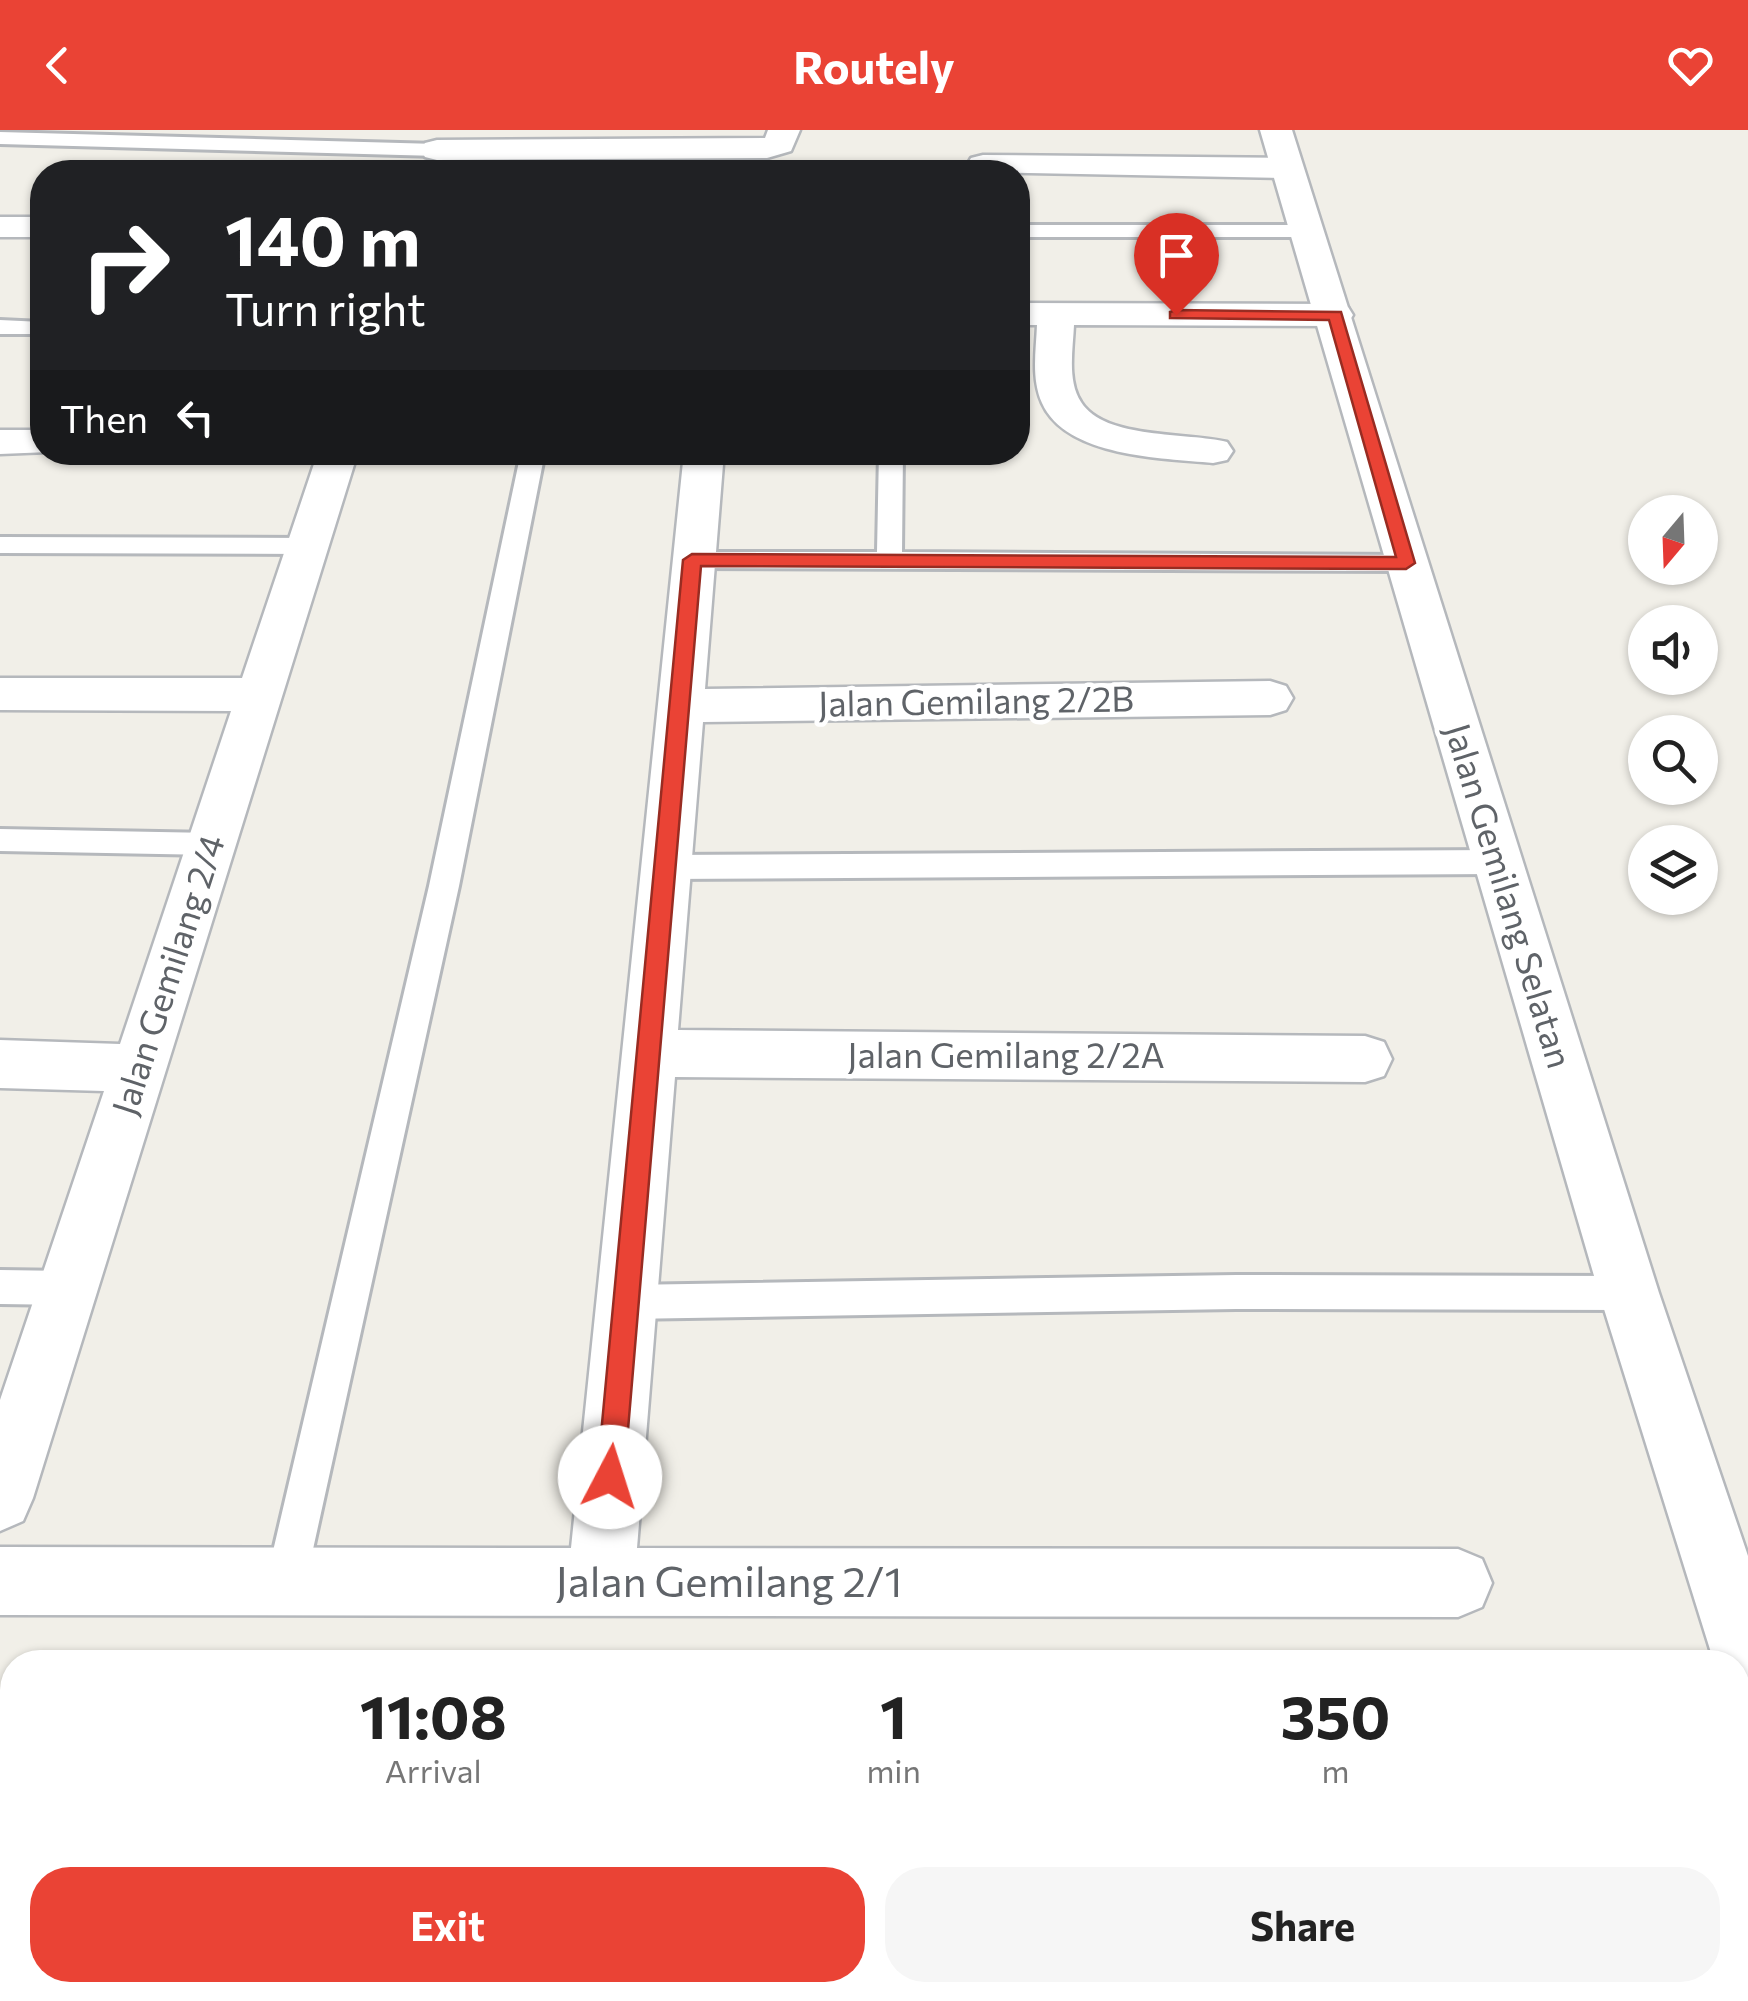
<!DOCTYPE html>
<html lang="en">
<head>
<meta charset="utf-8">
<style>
	body { margin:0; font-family:Commissioner,sans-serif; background:#f6f6f6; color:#222; height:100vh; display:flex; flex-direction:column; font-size:38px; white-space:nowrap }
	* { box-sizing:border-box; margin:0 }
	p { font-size:32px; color:#767676 }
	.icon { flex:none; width:55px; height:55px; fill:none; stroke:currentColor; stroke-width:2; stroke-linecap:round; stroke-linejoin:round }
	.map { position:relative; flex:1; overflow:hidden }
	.drawer { position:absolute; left:0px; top:1520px; width:1750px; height:352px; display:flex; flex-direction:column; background:#fff; border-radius:40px 40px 0 0; box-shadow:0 2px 8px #0004 }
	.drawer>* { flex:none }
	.hud { position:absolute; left:30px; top:30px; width:1000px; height:305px; border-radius:40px; box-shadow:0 2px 8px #0004; background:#202124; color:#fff; overflow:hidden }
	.needle { width:65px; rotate:199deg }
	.buttons { position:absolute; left:1628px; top:365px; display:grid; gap:20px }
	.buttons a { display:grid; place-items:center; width:90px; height:90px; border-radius:50%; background:#fff; box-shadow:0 2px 8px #0004; font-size:50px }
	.pin { position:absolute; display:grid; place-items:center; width:85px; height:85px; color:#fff; margin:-102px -42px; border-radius:50% 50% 50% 0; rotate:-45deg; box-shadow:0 0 10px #0007 }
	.pin .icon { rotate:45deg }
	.me { position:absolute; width:110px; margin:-55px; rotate:5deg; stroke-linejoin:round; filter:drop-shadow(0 0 8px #0008) }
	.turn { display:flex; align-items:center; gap:35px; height:210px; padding:0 30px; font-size:45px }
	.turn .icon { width:130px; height:130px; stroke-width:2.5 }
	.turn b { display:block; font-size:70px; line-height:85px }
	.then { display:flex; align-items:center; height:95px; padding:0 30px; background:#0003; gap:20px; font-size:38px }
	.eta { display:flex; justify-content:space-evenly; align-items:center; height:170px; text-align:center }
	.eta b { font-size:60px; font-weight:700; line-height:70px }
	.action { display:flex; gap:20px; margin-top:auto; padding:20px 30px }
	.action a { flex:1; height:115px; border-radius:40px; background:#ea4335; color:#fff; font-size:40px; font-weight:700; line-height:115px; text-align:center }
	.action a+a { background:#f6f6f6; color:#222 }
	header { display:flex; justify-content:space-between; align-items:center; height:130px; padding:0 30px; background:#ea4335; color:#fff; font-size:45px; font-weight:700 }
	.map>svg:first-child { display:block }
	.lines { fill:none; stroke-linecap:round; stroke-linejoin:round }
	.service-casing { stroke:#b5b8bc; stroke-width:6 }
	.minor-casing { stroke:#b5b8bc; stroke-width:5 }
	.tertiary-casing { stroke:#b5b8bc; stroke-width:5 }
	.service { fill:#fff; fill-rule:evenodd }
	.minor { fill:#fff; fill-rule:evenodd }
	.tertiary { fill:#fff; fill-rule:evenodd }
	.route { fill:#ea4335; stroke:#982c22; stroke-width:2.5 }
	.labels { text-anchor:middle; stroke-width:9; stroke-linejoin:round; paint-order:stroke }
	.street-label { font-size:35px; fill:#5f6368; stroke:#fff }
	.near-street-label { font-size:42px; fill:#5f6368; stroke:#fff }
</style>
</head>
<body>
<header><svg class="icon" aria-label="back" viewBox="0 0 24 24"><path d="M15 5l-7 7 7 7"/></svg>Routely<svg class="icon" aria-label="heart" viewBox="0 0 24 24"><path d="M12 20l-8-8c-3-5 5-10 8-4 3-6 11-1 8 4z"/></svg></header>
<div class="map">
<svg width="1748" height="1871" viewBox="0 0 1748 1871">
	<rect width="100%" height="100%" fill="#f1efe8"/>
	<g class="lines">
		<defs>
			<path id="service" d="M0,2L437,14L447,20L437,26L0,14Z
				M1018,95H1307L1317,101L1307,107H1018Z
				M0,190L42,192V204H0Z
				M521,322H545L459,756L306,1451L300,1465L286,1471L272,1465L266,1451L429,756Z
				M879,322H903L902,422L1406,425L1419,433L1406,441L692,438L679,430L692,422H877Z
				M0,407L308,408L320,416L308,424L0,423Z
				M0,699L212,703L222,706L227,714L222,722L212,725L0,721Z
				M1497,720L1507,724L1512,732L1507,740L1497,744L664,749L654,745L649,737L654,729L664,725Z
				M0,1140L68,1141L81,1146L86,1158L81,1170L68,1175L0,1174Z
				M1236,1145L1629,1146L1642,1151L1647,1163L1642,1175L1629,1180L1236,1179L627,1189L614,1184L609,1172L614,1160L627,1155Z"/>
			<path id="minor" d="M768,0H800L791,21L767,28L437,30L425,27L421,20L425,13L437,10L765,8Z
				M983,25L1286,28L1298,31L1303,38L1298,45L1286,48L971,42L967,35L971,28Z
				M0,87H42V107H0Z
				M1018,173L1335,174L1348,177L1353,185L1348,193L1335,196L1074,195C1073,219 1067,251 1081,272C1105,310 1188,302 1227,312L1233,321L1227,330L1213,333C1162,328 1066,327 1042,273C1031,248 1036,221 1037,195H1018Z
				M0,300H42V322H49L0,324Z
				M318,322H358L33,1368L23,1391L0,1401V1270L104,961L0,958V910L120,914L231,581L0,580V548H242Z
				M684,322H724L705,559L1270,551L1286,556L1293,568L1286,580L1270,585L703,592L678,900L1365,906L1384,912L1392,929L1384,946L1365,952L675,947L637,1418L1458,1419L1482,1429L1492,1453L1482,1477L1458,1487L0,1485V1417L571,1418Z"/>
			<path id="tertiary" d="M1260,0H1292L1659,1163L1748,1426V1564L1738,1559V1532H1715L1713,1529L1599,1163Z
				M0,1584H12V1656H0Z
				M1738,1607H1748V1679H1738Z"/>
		</defs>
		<use href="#service" class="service-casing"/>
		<use href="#minor" class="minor-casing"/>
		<use href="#tertiary" class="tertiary-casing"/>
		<use href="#service" class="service"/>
		<use href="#minor" class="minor"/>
		<use href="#tertiary" class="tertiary"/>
	</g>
	<path class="route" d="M1176,180L1341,182L1415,433L1406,439L701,436L624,1347L620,1357L610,1360L601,1357L597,1347L683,430L692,424L1396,427L1329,190L1170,188V182Z"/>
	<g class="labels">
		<g class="street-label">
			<text transform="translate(976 572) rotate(-1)" y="12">Jalan Gemilang 2/2B</text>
			<text transform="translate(1508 766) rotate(73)" y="12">Jalan Gemilang Selatan</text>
			<text transform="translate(169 845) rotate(-72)" y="12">Jalan Gemilang 2/4</text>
			<text x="1006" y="938">Jalan Gemilang 2/2A</text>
		</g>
		<g class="near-street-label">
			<text x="729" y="1467">Jalan Gemilang 2/1</text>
		</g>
	</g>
</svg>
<div class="buttons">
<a><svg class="needle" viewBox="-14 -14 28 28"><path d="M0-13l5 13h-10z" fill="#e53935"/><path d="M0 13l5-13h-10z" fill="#767676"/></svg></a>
<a><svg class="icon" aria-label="sound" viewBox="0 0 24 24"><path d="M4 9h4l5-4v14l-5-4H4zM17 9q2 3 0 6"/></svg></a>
<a><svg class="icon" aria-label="search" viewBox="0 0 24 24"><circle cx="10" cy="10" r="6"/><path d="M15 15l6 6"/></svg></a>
<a><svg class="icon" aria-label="layers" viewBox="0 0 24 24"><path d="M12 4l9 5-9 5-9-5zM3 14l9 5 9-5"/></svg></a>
</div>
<div class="pin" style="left:1176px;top:185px;background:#d93025"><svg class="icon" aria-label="arrive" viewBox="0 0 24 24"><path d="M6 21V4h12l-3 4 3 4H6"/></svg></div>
<svg class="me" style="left:610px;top:1347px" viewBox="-20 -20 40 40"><circle r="19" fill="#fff"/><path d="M0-13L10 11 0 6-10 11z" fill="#ea4335"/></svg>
<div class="hud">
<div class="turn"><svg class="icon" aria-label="right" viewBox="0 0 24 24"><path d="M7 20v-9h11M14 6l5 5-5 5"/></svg><div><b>140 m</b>Turn right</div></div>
<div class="then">Then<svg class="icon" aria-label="left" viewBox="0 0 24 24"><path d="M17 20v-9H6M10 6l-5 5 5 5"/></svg></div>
</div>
<section class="drawer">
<div class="eta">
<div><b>11:08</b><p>Arrival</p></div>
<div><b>1</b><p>min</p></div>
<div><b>350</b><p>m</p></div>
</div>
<div class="action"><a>Exit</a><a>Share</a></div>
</section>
</div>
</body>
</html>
